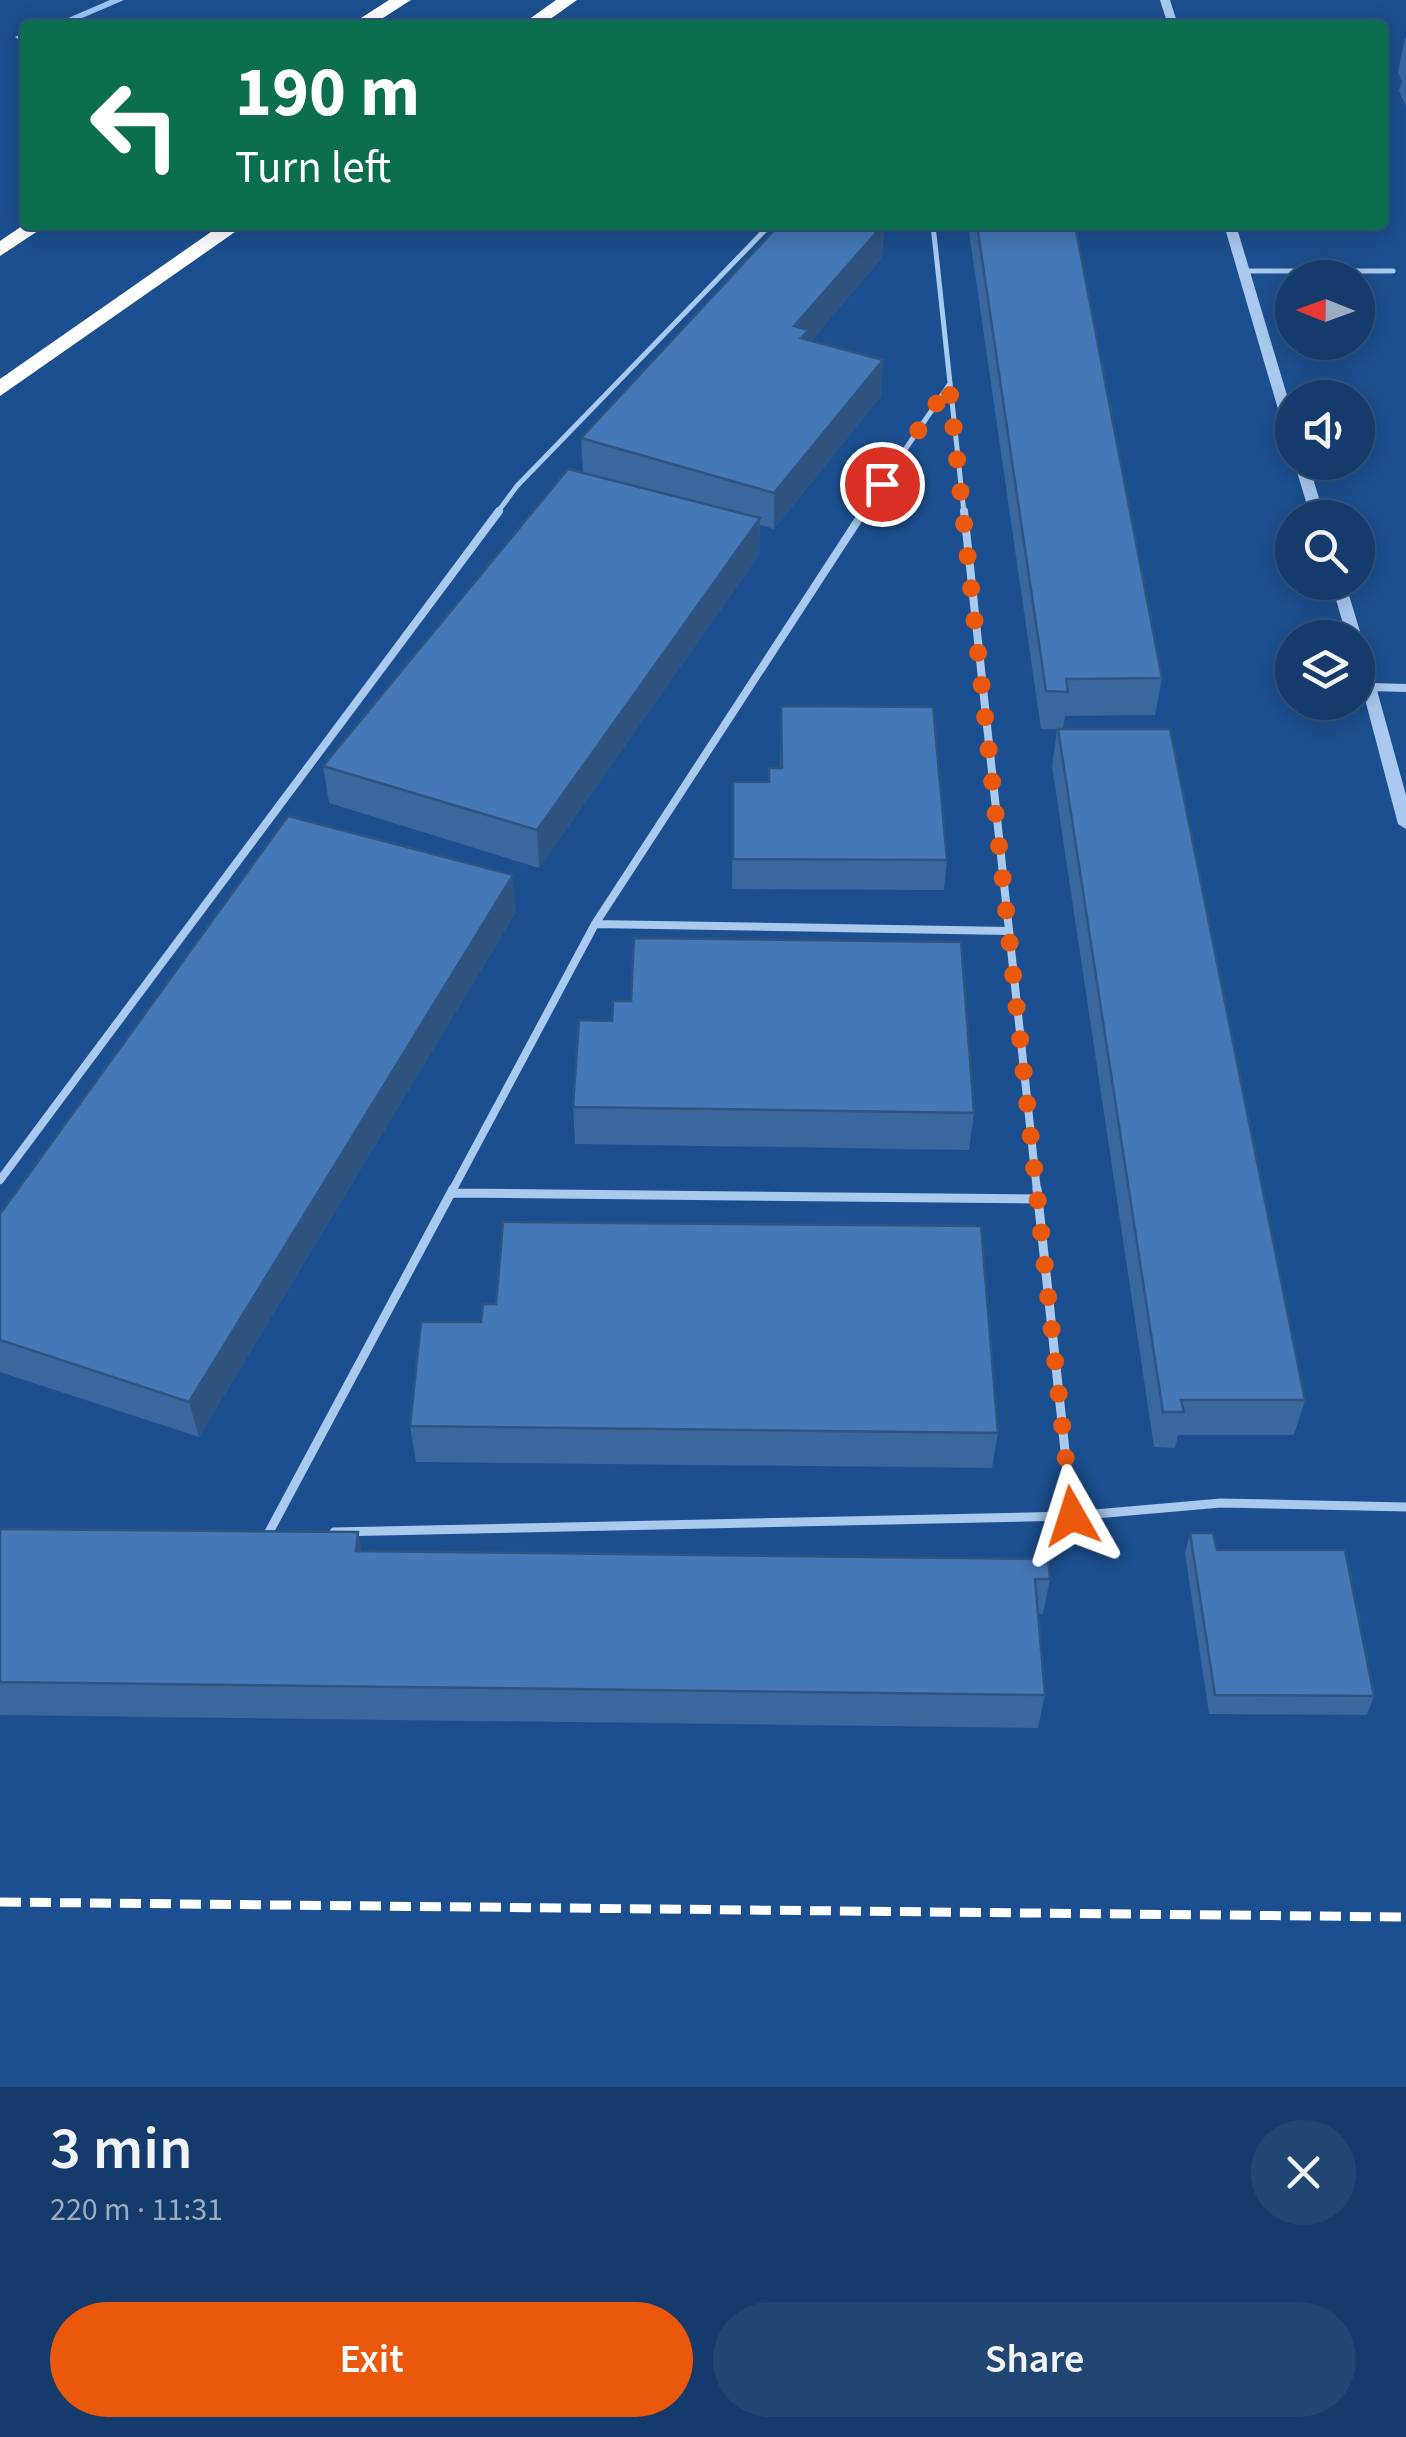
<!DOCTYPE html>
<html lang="en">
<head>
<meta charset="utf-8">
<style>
	body { margin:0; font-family:"Source Sans 3",sans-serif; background:#214673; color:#f1f3f6; height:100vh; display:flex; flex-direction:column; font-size:38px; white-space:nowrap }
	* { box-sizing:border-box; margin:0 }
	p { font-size:32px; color:#9dadc1 }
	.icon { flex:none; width:55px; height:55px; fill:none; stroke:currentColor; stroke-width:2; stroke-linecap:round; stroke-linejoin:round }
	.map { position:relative; height:2087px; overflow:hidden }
	.details { display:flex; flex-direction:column; background:#143b6b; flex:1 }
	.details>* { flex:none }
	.hud { position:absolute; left:20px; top:20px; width:1368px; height:210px; border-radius:10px; box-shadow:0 5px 25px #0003,0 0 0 2px #33557e; background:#0b6e4f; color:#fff; overflow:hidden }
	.needle { width:65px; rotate:271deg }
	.buttons { position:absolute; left:1275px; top:260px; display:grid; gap:20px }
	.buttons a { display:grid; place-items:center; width:100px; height:100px; border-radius:50%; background:#143b6b; box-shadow:0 5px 25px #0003,0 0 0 2px #33557e; font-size:50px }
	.pin { position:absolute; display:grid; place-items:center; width:85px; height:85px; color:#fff; margin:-42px; border:5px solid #fff; border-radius:50%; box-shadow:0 2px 10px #0007 }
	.me { position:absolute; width:110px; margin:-55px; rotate:354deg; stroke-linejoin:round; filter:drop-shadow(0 0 8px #0008) }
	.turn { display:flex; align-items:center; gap:35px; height:210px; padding:0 50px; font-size:45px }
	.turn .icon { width:130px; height:130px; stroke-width:2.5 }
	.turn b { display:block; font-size:70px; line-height:85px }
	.round { display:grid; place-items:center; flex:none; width:105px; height:105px; border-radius:52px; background:#214673 }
	.summary { display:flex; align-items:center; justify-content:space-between; height:170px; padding:0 50px }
	h1 { font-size:60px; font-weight:600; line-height:75px }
	.button { display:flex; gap:20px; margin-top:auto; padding:20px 50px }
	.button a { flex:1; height:115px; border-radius:60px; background:#ea580c; color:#fff; font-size:40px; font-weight:600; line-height:115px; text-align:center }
	.button a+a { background:#214673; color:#f1f3f6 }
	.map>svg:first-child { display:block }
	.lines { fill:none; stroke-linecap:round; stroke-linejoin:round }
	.stream { fill:#9cc4f0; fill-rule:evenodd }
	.service-far2 { stroke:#a9c9ee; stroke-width:5 }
	.service-far1 { stroke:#a9c9ee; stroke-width:8 }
	.service { stroke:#a9c9ee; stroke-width:9 }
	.tertiary { fill:#a9c9ee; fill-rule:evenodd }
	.motorway { fill:#fff; fill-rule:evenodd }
	.rail { stroke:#fff; stroke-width:9; stroke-dasharray:21 9; stroke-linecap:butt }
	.wall { fill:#3a679d }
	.shaded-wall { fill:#305480 }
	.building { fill:#4478b7; stroke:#305480; stroke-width:2.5 }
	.route { stroke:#ea580c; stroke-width:18; stroke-dasharray:0 32.4 }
</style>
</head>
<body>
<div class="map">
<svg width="1406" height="2087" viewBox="0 0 1406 2087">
	<rect width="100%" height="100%" fill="#1b4f8f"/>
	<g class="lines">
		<path class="stream" d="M110,0H124L66,25H52Z
			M25,32V39L20,40L15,37Z"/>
		<path class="service-far2" d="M933,225L964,513
			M1243,271H1393
			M497,513L517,486L770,225
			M862,513L949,385"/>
		<path class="service-far1" d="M964,511L1037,1191
			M1370,687L1406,688
			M595,924L1009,931
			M0,1180L499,511
			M452,1191L595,924L864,511"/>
		<path class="service" d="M451,1193L1038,1199
			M1072,1516L1221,1503L1406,1507
			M334,1532L1072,1516L1037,1189
			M268,1534L453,1189"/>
		<path class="tertiary" d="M1160,0H1170L1178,25H1168Z
			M1224,225H1236L1292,412V437L1285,433Z
			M1294,462H1308L1325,518H1311Z
			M1331,582H1345L1362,638L1360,641L1358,642V638H1347Z
			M1358,642L1365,647L1406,795V829L1398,824L1358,673Z"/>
		<path class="motorway" d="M389,0H411L372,25H350Z
			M556,0H577L542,25H521Z
			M25,224L47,225L0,256V241Z
			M221,225H245L0,396V379Z"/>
		<path class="rail" d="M0,1902L1406,1917"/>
	</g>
	<path class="wall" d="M1405,38H1406V106L1399,91L1402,81L1398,72Z
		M779,225H884L882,258L811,341L883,360L881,396L774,529L760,525L759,555L539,868L329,803L323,766L583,473L581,438Z
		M968,225H1075L1162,678L1155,715L1065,716L1063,729L1305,1400L1294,1435H1178L1175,1448L1154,1447L1052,766L1057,729H1041Z
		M781,706L947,860L944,890L732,889L733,782H769L780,768Z
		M516,912L199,1437L0,1372V1214Z
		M573,1107L974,1113L969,1150L575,1144Z
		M410,1426L998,1433L992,1468L416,1462Z
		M0,1529L362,1551L1050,1579L1043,1614H1038L1045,1695L1038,1728L0,1715Z
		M1190,1533L1217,1550L1374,1696L1367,1715L1209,1714L1185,1553Z"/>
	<path class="shaded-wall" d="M883,225H884L882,258L809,344L800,374L794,326Z
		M883,360L881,396L774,529V493Z
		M760,518L759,555L539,868L537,830Z
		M513,875L516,912L199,1437L189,1402Z
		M358,1532L365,1567L356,1551Z"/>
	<path class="building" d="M779,225H883L794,326L809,330L801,338L883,360L774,493L581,438Z
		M977,225H1075L1162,678L1066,679L1068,692L1046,691Z
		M568,469L760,518L537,830L323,766Z
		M781,706L933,707L947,860L733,859V782H769V768H782Z
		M1058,729H1170L1305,1400H1181L1184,1412H1163Z
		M288,816L513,875L189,1402L0,1340V1214Z
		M634,938L961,942L974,1113L573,1107L579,1020L612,1021L613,1001H631Z
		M503,1222L981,1226L998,1433L410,1426L421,1322H481L483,1304H496Z
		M0,1529L358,1532L356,1551L1048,1559L1050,1579H1035L1045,1695L0,1682Z
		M1190,1533H1213L1217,1550H1345L1374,1696L1215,1695Z"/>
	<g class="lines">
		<path class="route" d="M882,484L949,385L1072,1516"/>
	</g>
</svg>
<div class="buttons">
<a><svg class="needle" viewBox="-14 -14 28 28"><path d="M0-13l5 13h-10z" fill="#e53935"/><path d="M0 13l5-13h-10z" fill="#9dadc1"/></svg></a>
<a><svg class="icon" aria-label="sound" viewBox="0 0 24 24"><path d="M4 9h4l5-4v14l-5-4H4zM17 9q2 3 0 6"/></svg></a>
<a><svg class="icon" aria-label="search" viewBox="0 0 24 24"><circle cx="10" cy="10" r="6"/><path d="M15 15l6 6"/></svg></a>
<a><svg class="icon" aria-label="layers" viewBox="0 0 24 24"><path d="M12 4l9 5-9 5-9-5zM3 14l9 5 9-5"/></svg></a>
</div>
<div class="pin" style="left:882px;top:484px;background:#d93025"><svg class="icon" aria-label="arrive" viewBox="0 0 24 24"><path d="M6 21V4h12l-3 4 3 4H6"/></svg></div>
<svg class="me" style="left:1072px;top:1516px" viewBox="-20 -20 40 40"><path d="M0-17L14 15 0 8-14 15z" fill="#ea580c" stroke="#fff" stroke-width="4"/></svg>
<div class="hud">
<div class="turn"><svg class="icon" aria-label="left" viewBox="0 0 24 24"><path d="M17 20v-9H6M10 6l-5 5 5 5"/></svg><div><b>190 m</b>Turn left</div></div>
</div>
</div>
<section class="details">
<div class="summary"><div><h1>3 min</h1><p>220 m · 11:31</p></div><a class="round"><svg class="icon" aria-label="close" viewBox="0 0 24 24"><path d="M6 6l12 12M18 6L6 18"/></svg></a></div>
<div class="button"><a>Exit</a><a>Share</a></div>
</section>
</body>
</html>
